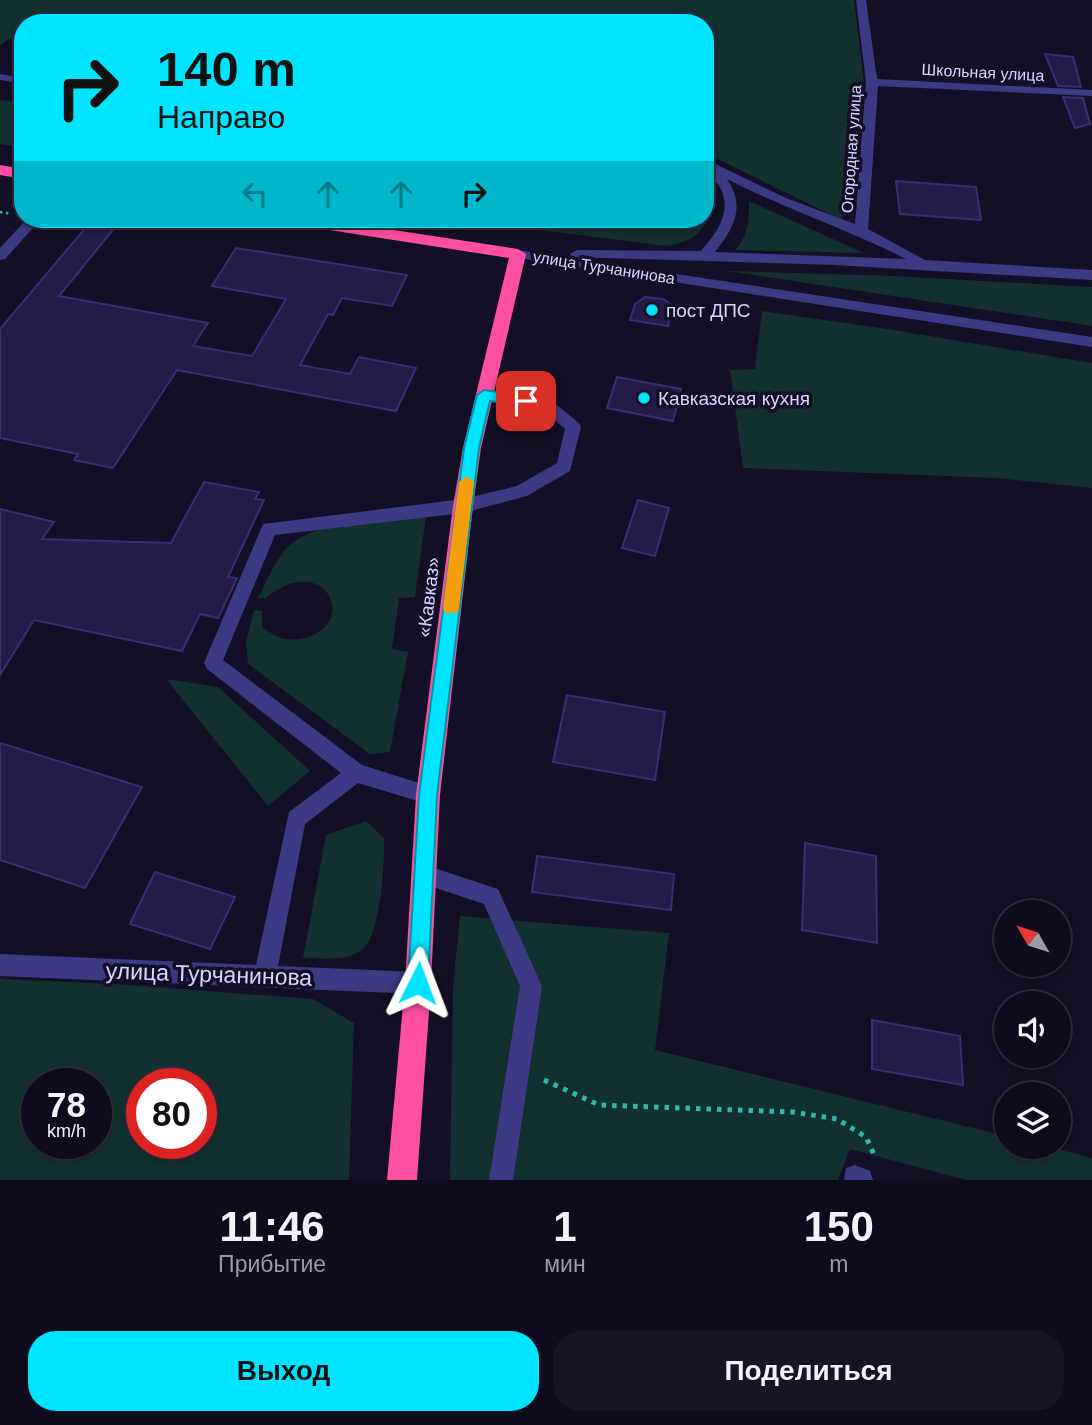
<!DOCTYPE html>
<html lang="ru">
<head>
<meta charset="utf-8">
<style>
	body { margin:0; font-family:Arial,sans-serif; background:#171425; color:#f1f3f6; height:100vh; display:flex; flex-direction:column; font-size:26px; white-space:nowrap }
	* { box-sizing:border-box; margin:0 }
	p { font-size:23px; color:#9b9ba3 }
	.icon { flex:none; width:38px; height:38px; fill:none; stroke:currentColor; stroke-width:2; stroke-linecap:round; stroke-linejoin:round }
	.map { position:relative; height:1180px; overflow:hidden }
	.panel { display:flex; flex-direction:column; background:#0e0b1c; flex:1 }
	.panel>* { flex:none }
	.top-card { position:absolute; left:14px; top:14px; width:700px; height:214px; border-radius:28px; box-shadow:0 4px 10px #0003,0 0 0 2px #2e2b3b; background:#00e5ff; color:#111; overflow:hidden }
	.needle { width:46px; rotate:309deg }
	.tools { position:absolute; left:994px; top:900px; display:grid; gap:14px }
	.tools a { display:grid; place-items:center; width:77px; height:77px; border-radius:50%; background:#0e0b1c; box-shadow:0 4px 10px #0003,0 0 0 2px #2e2b3b; font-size:35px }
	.speed { position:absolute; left:21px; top:1068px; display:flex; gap:14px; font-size:35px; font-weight:700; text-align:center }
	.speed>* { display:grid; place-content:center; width:91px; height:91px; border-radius:50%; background:#0e0b1c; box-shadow:0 4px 10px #0003,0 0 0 2px #2e2b3b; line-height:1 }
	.speed small { font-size:18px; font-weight:400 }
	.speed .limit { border:10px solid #d22; background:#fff; color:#111 }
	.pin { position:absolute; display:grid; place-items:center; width:60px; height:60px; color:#fff; margin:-30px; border-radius:14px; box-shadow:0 4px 10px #0006 }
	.me { position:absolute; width:77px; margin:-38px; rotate:3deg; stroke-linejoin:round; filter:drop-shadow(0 0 5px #0008) }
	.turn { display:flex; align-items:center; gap:24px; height:147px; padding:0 28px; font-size:32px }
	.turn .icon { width:91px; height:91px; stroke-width:2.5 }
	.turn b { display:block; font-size:49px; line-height:60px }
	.lanes { display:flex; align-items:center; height:66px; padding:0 28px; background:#0003; justify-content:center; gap:35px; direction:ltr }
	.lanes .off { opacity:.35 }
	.eta { display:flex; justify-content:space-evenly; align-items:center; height:119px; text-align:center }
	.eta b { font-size:42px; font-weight:700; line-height:49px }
	.cta { display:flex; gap:14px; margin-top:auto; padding:14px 28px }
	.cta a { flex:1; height:80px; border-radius:28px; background:#00e5ff; color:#111; font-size:28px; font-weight:700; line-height:80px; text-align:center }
	.cta a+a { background:#171425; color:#f1f3f6 }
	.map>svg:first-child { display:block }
	.green { fill:#12302f; fill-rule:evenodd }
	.building { fill:#241b47; stroke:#3b2d73; stroke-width:2 }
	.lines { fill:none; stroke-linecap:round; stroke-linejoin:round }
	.path-far1 { stroke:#2fb8b0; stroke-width:2.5; stroke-dasharray:2.5 3.5; stroke-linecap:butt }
	.path { stroke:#2fb8b0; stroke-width:5; stroke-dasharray:4.5 6; stroke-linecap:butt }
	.minor { fill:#3d3a85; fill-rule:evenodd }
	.highway { fill:#ff4fa3; fill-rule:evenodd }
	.route { fill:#00e5ff; stroke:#0095a6; stroke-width:2 }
	.slow { fill:#f59e0b }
	.poi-dot { fill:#00e5ff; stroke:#130f26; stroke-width:2.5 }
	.labels { text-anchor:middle; stroke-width:7; stroke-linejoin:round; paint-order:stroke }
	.far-street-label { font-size:16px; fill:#d9d4ff; stroke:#130f26 }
	.poi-label { font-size:19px; fill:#d9d4ff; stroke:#130f26; text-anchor:start }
	.street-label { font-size:19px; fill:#d9d4ff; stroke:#130f26 }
	.near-street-label { font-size:23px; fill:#d9d4ff; stroke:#130f26 }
</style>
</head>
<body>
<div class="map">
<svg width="1092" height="1180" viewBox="0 0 1092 1180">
	<rect width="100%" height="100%" fill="#130f26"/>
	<path class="green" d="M0,0H854L864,82L842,220L705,153V23H23V40L11,38L0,45Z
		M0,100L23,102V148L0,144Z
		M705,184C721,218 699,243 666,246L452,219H705Z
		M749,201L864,253L735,250C749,235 749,220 749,201Z
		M727,271L894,276L1092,287V326Z
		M762,311L888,329L1092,363V488L996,478L743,468L730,370L755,369Z
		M426,516L415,597L399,598L392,649L408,652L390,752L370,754L248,664L246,643L254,610L262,611V627C277,638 289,643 308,637C359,620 323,551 266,598H258C266,583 272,567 282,554C307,518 385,521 426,516Z
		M166,679L218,687L310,771L268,806Z
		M366,821L384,838C385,860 381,937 362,950C345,962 323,958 303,958L326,835Z
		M460,916L669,933L655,1050L1006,1136V1146H1047L1092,1158V1180H966L850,1149L838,1180H450L453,987Z
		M0,979L116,984L313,999L354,1023L349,1180H0ZM37,1083H96V1143H37ZM142,1083H201V1143H142Z"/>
	<path class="building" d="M1045,54L1073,57L1081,87L1058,86Z
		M1063,97L1083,98L1090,124L1075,128Z
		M896,181L976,187L981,220L900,214Z
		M93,219L120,221L59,296L208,323L193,346L252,356L286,299L212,286L236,248L407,275L392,306L342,298L333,315L328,314L300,365L350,374L359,357L416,368L396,411L177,370L113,468L74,460L78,454L0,438V329Z
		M645,297L663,299L672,305L668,326L630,320L635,304Z
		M617,377L681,389L673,421L607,408Z
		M204,482L259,492L255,499L264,500L228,577L237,578L218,618L200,614L182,651L34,620L0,675V509L54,522L42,539L171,543Z
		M638,500L669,508L655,556L622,548Z
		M567,695L665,712L655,780L553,762Z
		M0,743L142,787L85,888L0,860Z
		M805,843L876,856L877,943L802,930Z
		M537,856L674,874L671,910L532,892Z
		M155,872L235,897L210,949L130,924Z
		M872,1020L960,1036L963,1085L872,1069Z"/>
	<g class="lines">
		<path class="path-far1" d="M0,212L12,214"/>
		<path class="path" d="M544,1080L599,1105L793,1112L837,1119L866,1137L875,1157"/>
		<path class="minor" d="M856,0H866L877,79L1092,90V96L878,86L868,229L925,260L1092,270V280L834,265L572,257L570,254L577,250L701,251C718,232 735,208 717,183C710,174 705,171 705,159L786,198L855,224L866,82ZM727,179C785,209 847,229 906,259L715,252C734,228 746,207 727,179Z
			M0,74L23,78V84L0,80Z
			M27,219H41L5,259L0,260V248Z
			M518,250L1092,337V347L513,257L511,254Z
			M484,389L552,401L579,423L581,427L570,471L527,496L463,513L275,535L223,660L362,765L435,788L438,795L435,802L428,804L358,783L305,824L278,966L418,972L426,975L429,983L426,991L418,994L0,976V954L256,965L289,812L341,773L207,669L204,663L263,524L463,499L517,486L557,463L565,429L543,410L479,399L476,395Z
			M425,865L498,889L542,986L513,1180H489L520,986L484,904L418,882L415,875L418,868Z
			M855,1165L870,1171L873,1180H844L846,1168Z"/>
		<path class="highway" d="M0,165L23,169V179L0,175Z
			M283,219H322L518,249L526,254L481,448L473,506L440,795L431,983L417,1180H387L405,983L416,795L453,506L463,448L509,258L291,224Z"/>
	</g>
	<path class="route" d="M484,390L526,396L533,401L526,407L490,401L479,448L437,795L428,983L426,990L418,993L411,990L408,983L419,795L464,448L477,395Z"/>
	<path class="slow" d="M467,476L474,482L459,608L457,613H445L443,608L459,482Z"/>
	<g class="poi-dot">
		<circle cx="652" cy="310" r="7"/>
		<circle cx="644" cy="398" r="7"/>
	</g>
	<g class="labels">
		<g class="far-street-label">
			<text transform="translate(983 72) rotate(3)" y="6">Школьная улица</text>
			<text transform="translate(851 149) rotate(-86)" y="6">Огородная улица</text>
			<text transform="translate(604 267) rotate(9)" y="6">улица Турчанинова</text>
		</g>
		<g class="poi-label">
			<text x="666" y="317">пост ДПС</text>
			<text x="658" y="405">Кавказская кухня</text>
		</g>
		<g class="street-label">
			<text transform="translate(428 597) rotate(-83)" y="7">«Кавказ»</text>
		</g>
		<g class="near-street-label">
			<text transform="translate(209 974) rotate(2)" y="8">улица Турчанинова</text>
		</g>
	</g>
</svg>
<div class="tools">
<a><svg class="needle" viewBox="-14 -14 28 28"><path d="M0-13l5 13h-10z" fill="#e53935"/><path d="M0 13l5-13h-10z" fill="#9b9ba3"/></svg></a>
<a><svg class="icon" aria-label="sound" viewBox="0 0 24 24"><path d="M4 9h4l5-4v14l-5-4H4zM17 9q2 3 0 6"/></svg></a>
<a><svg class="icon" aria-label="layers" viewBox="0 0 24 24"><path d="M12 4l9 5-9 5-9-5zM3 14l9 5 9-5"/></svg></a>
</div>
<div class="speed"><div>78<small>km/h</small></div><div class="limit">80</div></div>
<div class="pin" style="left:526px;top:401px;background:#d93025"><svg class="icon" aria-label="arrive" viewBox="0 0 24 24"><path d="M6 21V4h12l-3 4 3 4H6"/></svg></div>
<svg class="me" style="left:418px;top:983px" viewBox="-20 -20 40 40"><path d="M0-17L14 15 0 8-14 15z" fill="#00e5ff" stroke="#fff" stroke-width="4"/></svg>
<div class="top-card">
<div class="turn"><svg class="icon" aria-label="right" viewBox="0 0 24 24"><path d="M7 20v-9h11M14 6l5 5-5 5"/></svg><div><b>140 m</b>Направо</div></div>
<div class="lanes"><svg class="icon off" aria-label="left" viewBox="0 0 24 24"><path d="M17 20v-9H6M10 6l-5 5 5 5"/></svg><svg class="icon off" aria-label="ahead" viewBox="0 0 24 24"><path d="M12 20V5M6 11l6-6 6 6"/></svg><svg class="icon off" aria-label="ahead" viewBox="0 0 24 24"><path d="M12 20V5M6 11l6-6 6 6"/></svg><svg class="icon" aria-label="right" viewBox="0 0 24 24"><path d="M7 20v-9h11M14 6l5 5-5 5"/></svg></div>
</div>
</div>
<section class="panel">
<div class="eta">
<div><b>11:46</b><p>Прибытие</p></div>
<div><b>1</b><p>мин</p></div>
<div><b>150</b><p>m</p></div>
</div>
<div class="cta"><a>Выход</a><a>Поделиться</a></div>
</section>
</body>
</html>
